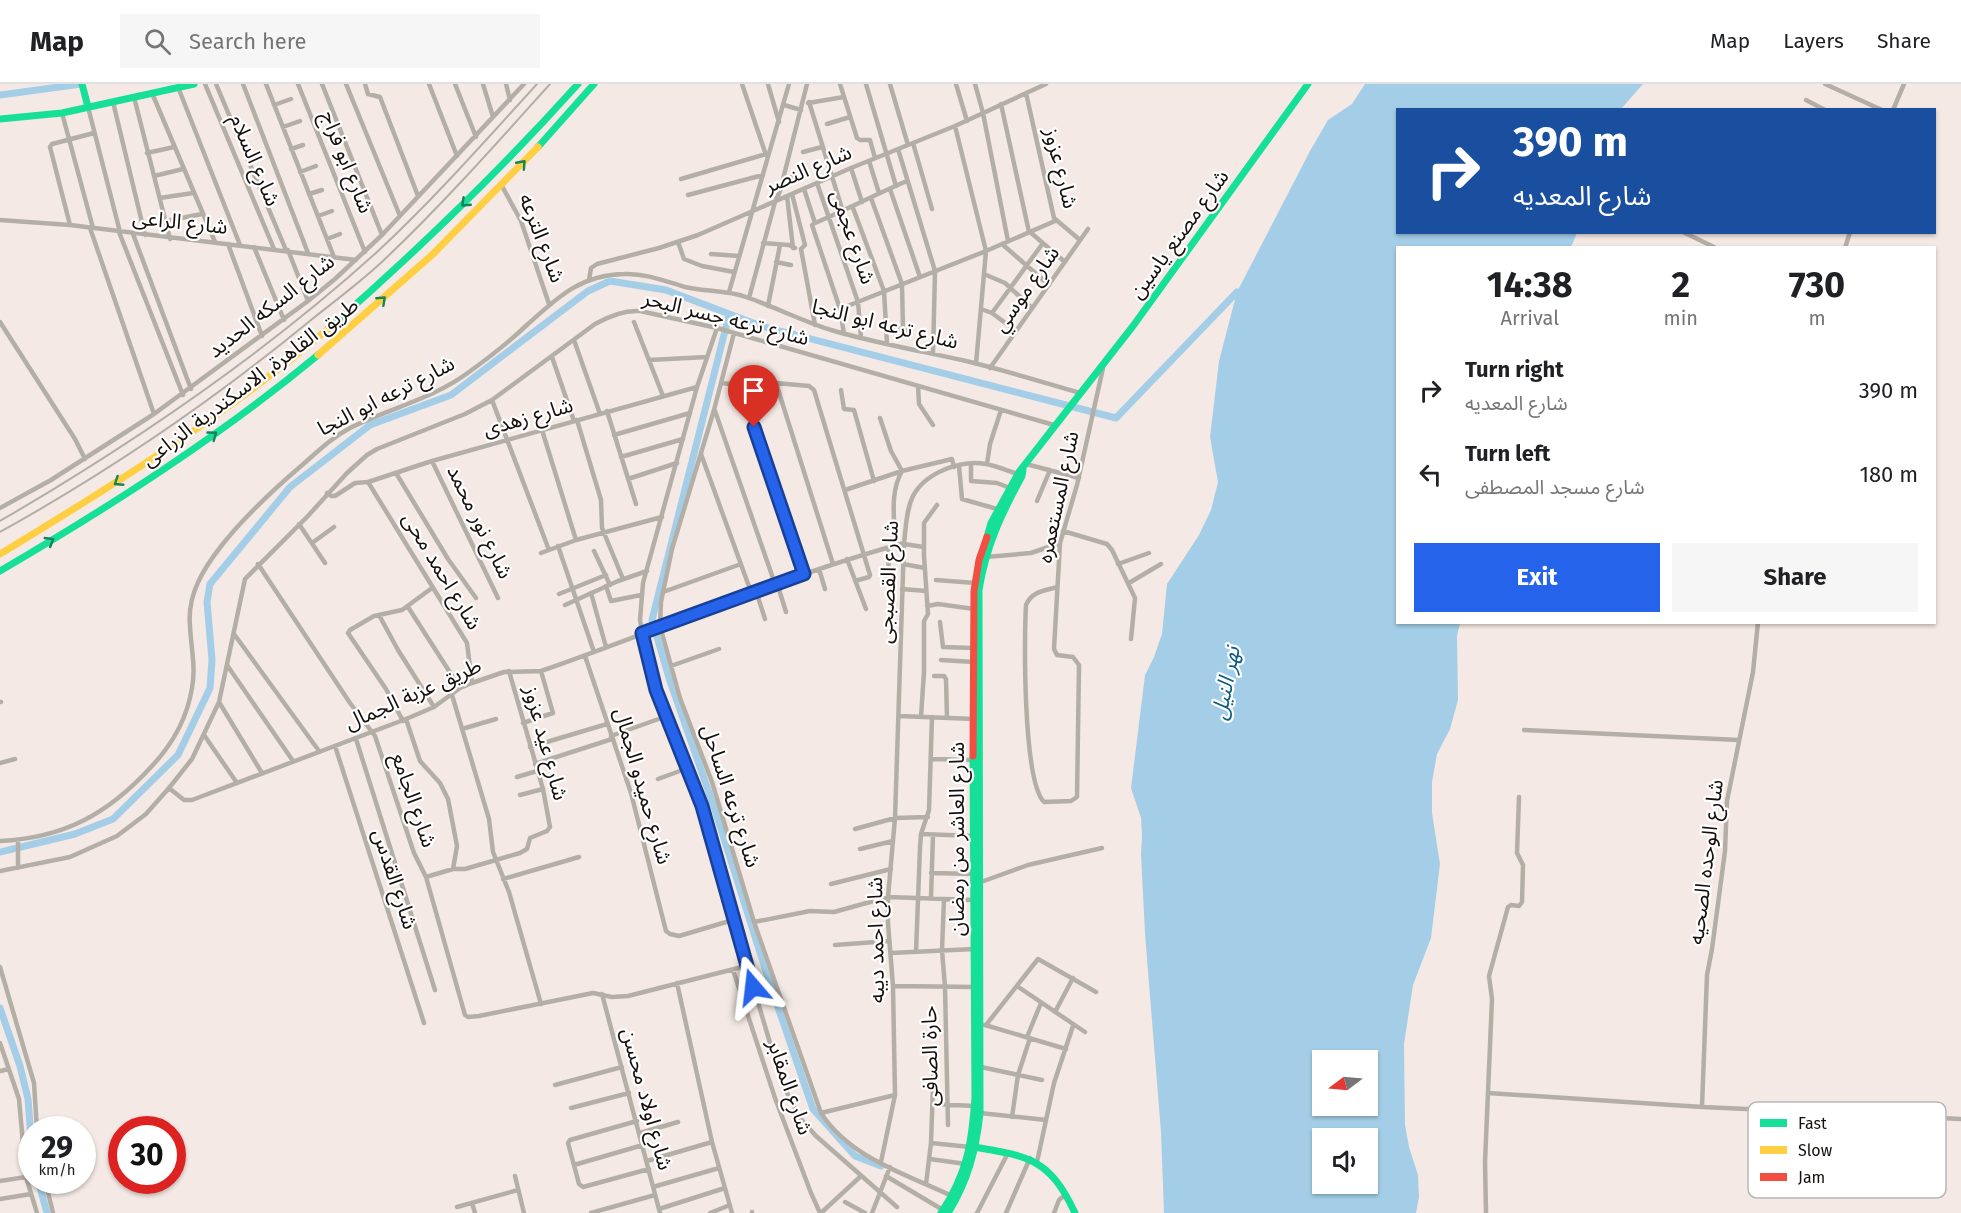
<!DOCTYPE html>
<html lang="en">
<head>
<meta charset="utf-8">
<style>
	body { margin:0; font-family:"Fira Sans","Noto Sans Arabic",sans-serif; background:#f6f6f6; color:#202124; height:100vh; display:flex; flex-direction:column; font-size:22px; white-space:nowrap }
	* { box-sizing:border-box; margin:0 }
	p { font-size:20px; color:#757577 }
	.icon { flex:none; width:33px; height:33px; fill:none; stroke:currentColor; stroke-width:2; stroke-linecap:round; stroke-linejoin:round }
	.map { position:relative; flex:1; overflow:hidden }
	.side { position:absolute; left:1396px; top:162px; width:540px; height:378px; display:flex; flex-direction:column; background:#fff; border-radius:0px; box-shadow:0 2px 4px #0004 }
	.side>* { flex:none }
	.guide { position:absolute; left:1396px; top:24px; width:540px; height:126px; border-radius:0px; box-shadow:0 2px 4px #0004; background:#1a4fa0; color:#fff; overflow:hidden }
	.needle { width:39px; rotate:254deg }
	.fabs { position:absolute; left:1312px; top:966px; display:grid; gap:12px }
	.fabs a { display:grid; place-items:center; width:66px; height:66px; border-radius:0px; background:#fff; box-shadow:0 2px 4px #0004; font-size:30px }
	.speed { position:absolute; left:18px; top:1032px; display:flex; gap:12px; font-size:30px; font-weight:700; text-align:center }
	.speed>* { display:grid; place-content:center; width:78px; height:78px; border-radius:50%; background:#fff; box-shadow:0 2px 4px #0004; line-height:1 }
	.speed small { font-size:15px; font-weight:400 }
	.speed .limit { border:9px solid #d22; background:#fff; color:#111 }
	.pin { position:absolute; display:grid; place-items:center; width:51px; height:51px; color:#fff; margin:-62px -26px; border-radius:50% 50% 50% 0; rotate:-45deg; box-shadow:0 0 6px #0007 }
	.pin .icon { rotate:45deg }
	.me { position:absolute; width:66px; margin:-33px; rotate:343deg; stroke-linejoin:round; filter:drop-shadow(0 0 4px #0008) }
	.turn { display:flex; align-items:center; gap:21px; height:126px; padding:0 18px; font-size:27px }
	.turn .icon { width:78px; height:78px; stroke-width:2.5 }
	.turn b { display:block; font-size:42px; line-height:51px }
	.eta { display:flex; justify-content:space-evenly; align-items:center; height:102px; text-align:center }
	.eta b { font-size:36px; font-weight:700; line-height:42px }
	.button { display:flex; gap:12px; margin-top:auto; padding:12px 18px }
	.button a { flex:1; height:69px; border-radius:0px; background:#2563eb; color:#fff; font-size:24px; font-weight:700; line-height:69px; text-align:center }
	.button a+a { background:#f6f6f6; color:#202124 }
	ul { padding:0; list-style:none }
	li { display:flex; align-items:center; gap:18px; height:84px; padding:0 18px }
	li div { flex:1 }
	li b { display:block; font-size:22px }
	li em { font-style:normal }
	header { display:flex; align-items:center; gap:36px; box-sizing:border-box; height:84px; padding:0 30px; background:#fff; border-bottom:2px solid #e0e0e0 }
	header strong { font-size:28px }
	nav { display:flex; gap:33px; margin-inline-start:auto; font-size:21px }
	.search { width:420px; height:54px; background:#f6f6f6; display:flex; align-items:center; gap:15px; box-sizing:border-box; padding:0 21px; border-radius:0px; color:#757577; font-size:22px }
	.map>svg:first-child { display:block }
	.water { fill:#a4cee7; fill-rule:evenodd }
	.lines { fill:none; stroke-linecap:round; stroke-linejoin:round }
	.canal { stroke:#a4cee7; stroke-width:7 }
	.street { stroke:#b3afa7; stroke-width:4.5 }
	.fast { stroke:#16e098; stroke-width:7 }
	.slow { stroke:#ffcf43; stroke-width:7 }
	.jam { stroke:#f24e42; stroke-width:7 }
	.rail { stroke:#b2ada7; stroke-width:2 }
	.oneway { stroke:#168259 }
	.route-casing { stroke:#184099; stroke-width:15 }
	.route { stroke:#2563eb; stroke-width:10 }
	.labels { text-anchor:middle; stroke-width:4.5; stroke-linejoin:round; paint-order:stroke }
	.street-label { font-size:21px; fill:#160f0c; stroke:#fff }
	.water-label { font-size:22px; font-style:italic; fill:#0f5e83; stroke:#fff }
	.key { fill:#fff; stroke:#b9b7b6; stroke-width:1.5 }
	.key-label { font-size:16px; fill:#160f0c }
</style>
</head>
<body>
<header>
<strong>Map</strong>
<div class="search"><svg class="icon" aria-label="search" viewBox="0 0 24 24"><circle cx="10" cy="10" r="6"/><path d="M15 15l6 6"/></svg>Search here</div>
<nav><a>Map</a><a>Layers</a><a>Share</a></nav>
</header>
<div class="map">
<svg width="1961" height="1129" viewBox="0 0 1961 1129">
	<rect width="100%" height="100%" fill="#f4e9e4"/>
	<path class="water" d="M1365,0H1643L1621,25L1398,26V148L1577,149L1571,163L1398,164V538L1460,539L1457,552L1458,616L1450,645L1437,670L1432,698V729L1440,780L1431,854L1413,901L1404,960L1405,1041L1409,1063L1418,1091L1419,1113L1416,1129H1164L1161,1048L1145,850L1141,770L1142,751L1141,734L1131,704L1145,591L1154,573L1162,550L1167,500L1199,451L1211,426L1218,398L1210,353L1219,277L1237,208L1310,67L1328,36L1352,20ZM1323,976H1368V1022H1323ZM1323,1054H1368V1100H1323Z"/>
	<g class="lines">
		<path class="canal" d="M0,11L81,0
			M729,231L652,536L670,597L715,726L770,900L813,1025L855,1072L881,1082
			M0,768L75,750L113,735L178,671L210,604L212,576L207,518L210,500L290,403L370,341L451,311L588,207L610,197L666,206L761,242L1116,334L1237,208
			M0,924L20,982L28,1015L32,1067
			M38,1096L47,1129"/>
		<path class="street" d="M205,0L274,165
			M216,0L286,166
			M243,0L308,169
			M266,0L334,173
			M298,0L365,168
			M322,0L382,151
			M346,0L400,132
			M365,0L368,10L380,13L418,112
			M429,0L457,72
			M455,0L476,53
			M483,0L493,33
			M506,0L510,16
			M742,0L766,71
			M768,0L779,38
			M840,0L857,54L860,56H870L875,74
			M866,0L896,102
			M890,0L908,61
			M956,0L967,37
			M975,0L983,29L1008,157
			M1825,0L1882,26
			M178,3L240,161
			M152,9L215,158
			M1026,9L1054,134L1080,156
			M134,13L170,155
			M1806,16L1825,26
			M113,18L145,151
			M809,18L843,128
			M808,19L844,13
			M1001,20L1029,148
			M274,21L291,15
			M784,21L801,26
			M88,23L120,148
			M1893,26L1904,0
			M62,29L93,144
			M827,40L850,33
			M955,42L986,167L976,280
			M283,43L300,37
			M913,59L932,125
			M291,65L303,61
			M898,65L935,187L933,270
			M803,68L822,63
			M147,69L174,63
			M869,77L879,109
			M851,84L862,118
			M300,88L316,82
			M154,92L183,85
			M681,95L766,70
			M783,96L794,92
			M817,99L858,218L861,254
			M502,102L521,137L549,220
			M804,105L815,139
			M890,105L920,193
			M309,110L322,106
			M792,110L805,161L801,165
			M688,111L763,91
			M787,112L793,164
			M160,114L193,109
			M871,114L902,200L903,246
			M853,124L884,207L887,260
			M318,132L332,127
			M0,136L70,141L356,176
			M166,137L202,130
			M815,139L812,141L840,225L844,250
			M815,139C846,126 876,110 907,97
			M70,141L50,63L52,60L94,49
			M90,144L154,330
			M119,148L183,311
			M1030,148L1065,178
			M1683,148L1716,164
			M133,150L191,305
			M327,155L340,150
			M678,158L684,175L702,182L734,188
			M763,159L789,161L795,164
			M228,160L262,252
			M1002,160L1049,201
			M254,163L284,236
			M1845,164L1850,148
			M801,165L815,241
			M288,166L308,217
			M711,170L739,172
			M776,178L791,181
			M984,190L1005,199L1032,224
			M589,196L591,184L597,180L659,164L698,151L851,84L955,42L1046,0
			M729,208L789,0
			M749,214L775,118L780,107L807,0
			M768,222L780,161
			M840,225L986,167L1055,137
			M981,225L992,229L1016,247
			M992,229L1043,159
			M0,238L75,355L85,375
			M634,238L663,312
			M886,243L911,247
			M717,244L697,303L643,499L640,536L647,578L656,606L702,721L719,788L782,999L800,1034L816,1052L897,1123
			M734,249L714,326L672,465L661,518L660,542L680,614L712,698L754,838L821,1029C850,1074 906,1090 952,1112
			M574,256L600,330
			M552,273L574,337
			M649,276L707,273
			M990,284L1088,145
			M721,299L740,301L771,293L776,299L809,302L814,306L870,491L869,493L855,497
			M776,299L833,480
			M740,301L804,490
			M918,302L919,320L933,341
			M841,306L844,325L854,326L874,397
			M492,316L549,466
			M607,327L636,420
			M715,327L775,500
			M880,334L891,367L902,387C889,410 895,436 895,461
			M577,336L601,416L602,444L623,495
			M542,346L576,456
			M614,351L690,329
			M701,370L751,508
			M621,373L683,355
			M432,377L498,514
			M971,380V397L997,399L1010,404
			M987,380L990,360L1001,326
			M1026,380L1079,394
			M959,382L962,415L997,425
			M396,389L448,475L476,514
			M628,395L677,379
			M368,398L467,559L472,599
			M845,406L902,387L952,375L954,383
			M327,409L331,412H335L355,399L368,398L432,377L697,303
			M1037,417L1050,386
			M0,424L51,396L154,330L308,217L335,195L382,151L524,0
			M299,440L325,479
			M1063,447L1107,460L1112,466L1135,514L1131,555
			M312,459L334,443
			M904,460L924,463
			M558,462L594,568
			M594,467L610,501
			M541,469L576,456L662,433
			M986,473L1031,469L1060,459
			M847,475L866,525
			M258,480L350,619L375,652L414,769L426,793L465,931L468,933L479,932L593,909L612,913L628,912L746,882
			M903,480L925,484
			M1118,480L1149,469
			M819,485L825,505
			M936,496L975,499
			M888,497L889,463
			M777,499L786,528
			M1129,499L1161,480
			M606,502L611,517L641,511
			M1057,503C1044,507 1032,507 1026,521C1024,555 1023,697 1044,718L1071,717L1077,713L1079,581L1073,573L1057,571L1054,565L1060,459L1077,401L1103,284
			M902,505L926,507
			M756,507L765,535
			M663,508L741,480
			M591,509L606,563
			M559,510L606,491
			M565,521L618,497L647,487
			M927,522L938,520L974,525
			M408,523L460,604
			M379,531L398,566L434,623
			M940,538L943,563L974,564
			M234,550L319,667
			M585,572L631,709L666,847L670,850L679,852L733,836
			M941,576L974,578
			M227,581L293,677
			M671,582L719,565
			M934,592H944L946,595L947,634
			M452,611L489,735L493,768L509,808L541,920
			M0,618H1
			M219,618L262,689
			M899,632L974,635
			M921,633L924,588V537L928,530L924,472V439L937,421
			M406,635L420,677L440,699L448,715L457,762L453,785
			M403,637L386,605L348,549L350,546L374,532L402,526L432,504
			M523,639L553,629L541,587
			M462,645L496,635
			M1524,646L1739,656
			M204,651L237,699
			M611,652L667,632
			M356,655L435,906
			M335,662L424,939
			M530,663L607,640
			M932,675L974,676
			M0,679L15,675
			M535,680L612,655
			M517,693L537,687
			M658,695L688,684
			M169,704L184,716H192L406,635L434,623L460,604L472,599L504,588L541,587C662,545 780,493 904,459
			M520,711L543,705
			M855,745L895,734L928,733
			M921,750L974,752
			M18,756V784
			M0,757C64,754 108,730 151,683C172,661 187,635 192,604C196,583 191,564 190,542C187,511 203,485 222,461C245,432 273,406 301,382C317,368 331,354 350,344C390,324 433,315 469,288C490,273 510,257 528,240C559,212 581,191 624,190C645,189 665,197 685,203C706,208 726,206 746,213C775,223 802,237 831,246C875,259 921,267 966,277C1004,286 1042,298 1080,309
			M860,765L893,757
			M0,787L70,773L117,752L146,730L169,704L192,675L219,618L245,495L307,433L347,389L367,371L377,365L465,330L492,316L595,240C609,232 623,226 640,227L717,244L1054,341
			M931,789L974,790
			M426,793L453,785H465L520,769L527,765L530,754L547,747L550,743L543,705L509,587
			M503,795L579,773
			M981,798L1028,781L1102,764
			M831,800L891,785
			M931,814L933,751
			M944,815L942,866L945,903L948,1041
			M754,838L810,827L834,828L888,813L973,816
			M835,861L889,857
			M916,868L920,763L921,750L929,726L932,633
			M891,869L974,865
			M0,883L34,999L37,1046
			M733,886L775,1014L811,1109L820,1129
			M677,899L712,1058L732,1129
			M893,902L974,903
			M1017,902L1085,948
			M602,910L660,1129
			M1055,928L1073,894
			M985,941L1066,965
			M986,941L1038,875L1096,908
			M1027,953L1041,919
			M0,959L19,1015L26,1093L37,1129
			M981,983L1042,996
			M0,987L9,985
			M555,1001L622,983
			M1488,1009L1702,1023L1961,1035
			M933,1020L974,1022
			M1702,1023L1707,891L1712,865L1725,767L1727,717L1753,588L1758,538
			M571,1024L629,1009
			M821,1029L895,1011
			M980,1029L1046,1036
			M1012,1033L1018,991L1030,954
			M637,1037L570,1056L568,1059L579,1100L583,1103L649,1085
			M640,1049L678,1038
			M931,1059L970,1063
			M930,1075L966,1080
			M647,1077L712,1058
			M881,1078L895,1011L893,902L888,839V813L895,734L904,459C906,444 906,426 913,412C925,389 961,375 986,380C997,382 1008,387 1018,390
			M1037,1078L1054,999L1073,942
			M574,1081L643,1061
			M515,1092L524,1129
			M886,1092L943,1126
			M45,1096L53,1129
			M0,1097L26,1093
			M926,1100L931,1059L934,972
			M653,1103L719,1084
			M0,1115L31,1110
			M845,1118L865,1129
			M472,1119L475,1129
			M457,1123L518,1106
			M659,1125L725,1104
			M752,1128V1129
			M591,1129L655,1111
			M710,1129L730,1121
			M821,1129L861,1092
			M872,1129L890,1083
			M977,1129L1008,1069
			M1006,1129L1030,1074
			M1054,1129L1059,1116L1066,1110
			M1486,1129L1485,1078L1492,915L1489,892L1508,823L1511,821L1519,822L1522,818L1523,781L1517,769L1519,713"/>
		<path class="fast" d="M82,0L88,23
			M0,35L62,29L194,0
			M538,63L594,0
			M328,245C416,168 500,87 578,0
			M987,453L991,439L1019,388L1133,242L1308,0
			M0,487C111,422 219,353 318,271
			M974,1063C1029,1072 1050,1075 1075,1129
			M941,1129C967,1090 972,1059 975,1013L973,672
			M948,1129C968,1097 976,1066 980,1029L979,506C986,462 1001,431 1022,392L1023,386"/>
		<path class="slow" d="M318,271L433,170L538,63
			M0,470C114,401 226,331 328,245"/>
		<path class="jam" d="M973,672L974,507L979,476L987,453"/>
		<path class="rail" d="M0,437C134,359 262,272 377,168C434,115 485,57 537,0
			M0,448C110,387 214,316 311,236C336,216 362,197 385,175C443,120 496,60 550,0"/>
	</g>
	<defs><path id="oneway-chevron" d="M-2-3.5L2.5 0L-2 3.5" fill="none" stroke-width="1.6" stroke-linecap="round" stroke-linejoin="round" transform="scale(1.5)"/></defs>
	<g class="oneway">
		<use href="#oneway-chevron" transform="translate(522 80) rotate(-48)"/>
		<use href="#oneway-chevron" transform="translate(465 119) rotate(137)"/>
		<use href="#oneway-chevron" transform="translate(382 216) rotate(-43)"/>
		<use href="#oneway-chevron" transform="translate(213 351) rotate(-36)"/>
		<use href="#oneway-chevron" transform="translate(118 398) rotate(147)"/>
		<use href="#oneway-chevron" transform="translate(50 457) rotate(-31)"/>
	</g>
	<g class="lines">
		<defs>
			<path id="route" d="M753,903L702,722L656,606L642,549L804,490L754,343"/>
		</defs>
		<use href="#route" class="route-casing"/>
		<use href="#route" class="route"/>
	</g>
	<g class="labels">
		<g class="street-label">
			<text transform="translate(255 76) rotate(67)" y="7">شارع السلام</text>
			<text transform="translate(347 78) rotate(68)" y="7">شارع ابو فراج</text>
			<text transform="translate(1061 84) rotate(76)" y="7">شارع عزوز</text>
			<text transform="translate(808 85) rotate(-23)" y="7">شارع النصر</text>
			<text transform="translate(180 138) rotate(6)" y="7">شارع الراعى</text>
			<text transform="translate(1179 150) rotate(-54)" y="7">شارع مصنع ياسين</text>
			<text transform="translate(853 153) rotate(71)" y="7">شارع عجمى</text>
			<text transform="translate(542 154) rotate(69)" y="7">شارع الترعه</text>
			<text transform="translate(1026 205) rotate(-55)" y="7">شارع موسي</text>
			<text transform="translate(271 222) rotate(-38)" y="7">شارع السكه الحديد</text>
			<text transform="translate(726 234) rotate(14)" y="7">شارع ترعه جسر البحر</text>
			<text transform="translate(885 240) rotate(14)" y="7">شارع ترعه ابو النجا</text>
			<text transform="translate(250 298) rotate(-37)" y="7">طريق القاهرة, الاسكندرية الزراعى</text>
			<text transform="translate(386 312) rotate(-27)" y="7">شارع ترعه ابو النجا</text>
			<text transform="translate(528 333) rotate(-16)" y="7">شارع زهدى</text>
			<text transform="translate(1058 413) rotate(-78)" y="7">شارع المستعمره</text>
			<text transform="translate(480 438) rotate(64)" y="7">شارع نور محمد</text>
			<text transform="translate(442 487) rotate(59)" y="7">شارع احمد محى</text>
			<text transform="translate(888 498) rotate(-87)" y="7">شارع القصبجى</text>
			<text transform="translate(413 610) rotate(-24)" y="7">طريق عزبة الجمال</text>
			<text transform="translate(546 659) rotate(75)" y="7">شارع عيد عزوز</text>
			<text transform="translate(643 702) rotate(74)" y="7">شارع حميدو الجمال</text>
			<text transform="translate(731 712) rotate(72)" y="7">شارع ترعه الساحل</text>
			<text transform="translate(414 716) rotate(71)" y="7">شارع الجامع</text>
			<text transform="translate(957 755) rotate(-90)" y="7">شارع العاشر من رمضان</text>
			<text transform="translate(1706 778) rotate(-83)" y="7">شارع الوحده الصحيه</text>
			<text transform="translate(395 795) rotate(72)" y="7">شارع القدس</text>
			<text transform="translate(876 856) rotate(-91)" y="7">شارع احمد ديبه</text>
			<text transform="translate(930 972) rotate(-91)" y="7">حارة الصافى</text>
			<text transform="translate(790 1003) rotate(71)" y="7">شارع المقابر</text>
			<text transform="translate(647 1015) rotate(75)" y="7">شارع اولاد محسن</text>
		</g>
		<g class="water-label">
			<text transform="translate(1225 599) rotate(-79)" y="8">نهر النيل</text>
		</g>
	</g>
	<rect x="1748" y="1018" width="198" height="96" rx="9" class="key"/>
	<rect x="1760" y="1035" width="27" height="8" fill="#16e098"/>
	<rect x="1760" y="1062" width="27" height="8" fill="#ffcf43"/>
	<rect x="1760" y="1089" width="27" height="8" fill="#f24e42"/>
	<g class="key-label">
		<text x="1798" y="1045">Fast</text>
		<text x="1798" y="1072">Slow</text>
		<text x="1798" y="1099">Jam</text>
	</g>
</svg>
<div class="fabs">
<a><svg class="needle" viewBox="-14 -14 28 28"><path d="M0-13l5 13h-10z" fill="#e53935"/><path d="M0 13l5-13h-10z" fill="#757577"/></svg></a>
<a><svg class="icon" aria-label="sound" viewBox="0 0 24 24"><path d="M4 9h4l5-4v14l-5-4H4zM17 9q2 3 0 6"/></svg></a>
</div>
<div class="speed"><div>29<small>km/h</small></div><div class="limit">30</div></div>
<div class="pin" style="left:754px;top:343px;background:#d93025"><svg class="icon" aria-label="arrive" viewBox="0 0 24 24"><path d="M6 21V4h12l-3 4 3 4H6"/></svg></div>
<svg class="me" style="left:753px;top:903px" viewBox="-20 -20 40 40"><path d="M0-17L14 15 0 8-14 15z" fill="#2563eb" stroke="#fff" stroke-width="4"/></svg>
<div class="guide">
<div class="turn"><svg class="icon" aria-label="right" viewBox="0 0 24 24"><path d="M7 20v-9h11M14 6l5 5-5 5"/></svg><div><b>390 m</b>شارع المعديه</div></div>
</div>
<section class="side">
<div class="eta">
<div><b>14:38</b><p>Arrival</p></div>
<div><b>2</b><p>min</p></div>
<div><b>730</b><p>m</p></div>
</div>
<ul>
<li><svg class="icon" aria-label="right" viewBox="0 0 24 24"><path d="M7 20v-9h11M14 6l5 5-5 5"/></svg><div><b>Turn right</b><p>شارع المعديه</p></div><em>390 m</em></li>
<li><svg class="icon" aria-label="left" viewBox="0 0 24 24"><path d="M17 20v-9H6M10 6l-5 5 5 5"/></svg><div><b>Turn left</b><p>شارع مسجد المصطفى</p></div><em>180 m</em></li>
</ul>
<div class="button"><a>Exit</a><a>Share</a></div>
</section>
</div>
</body>
</html>
